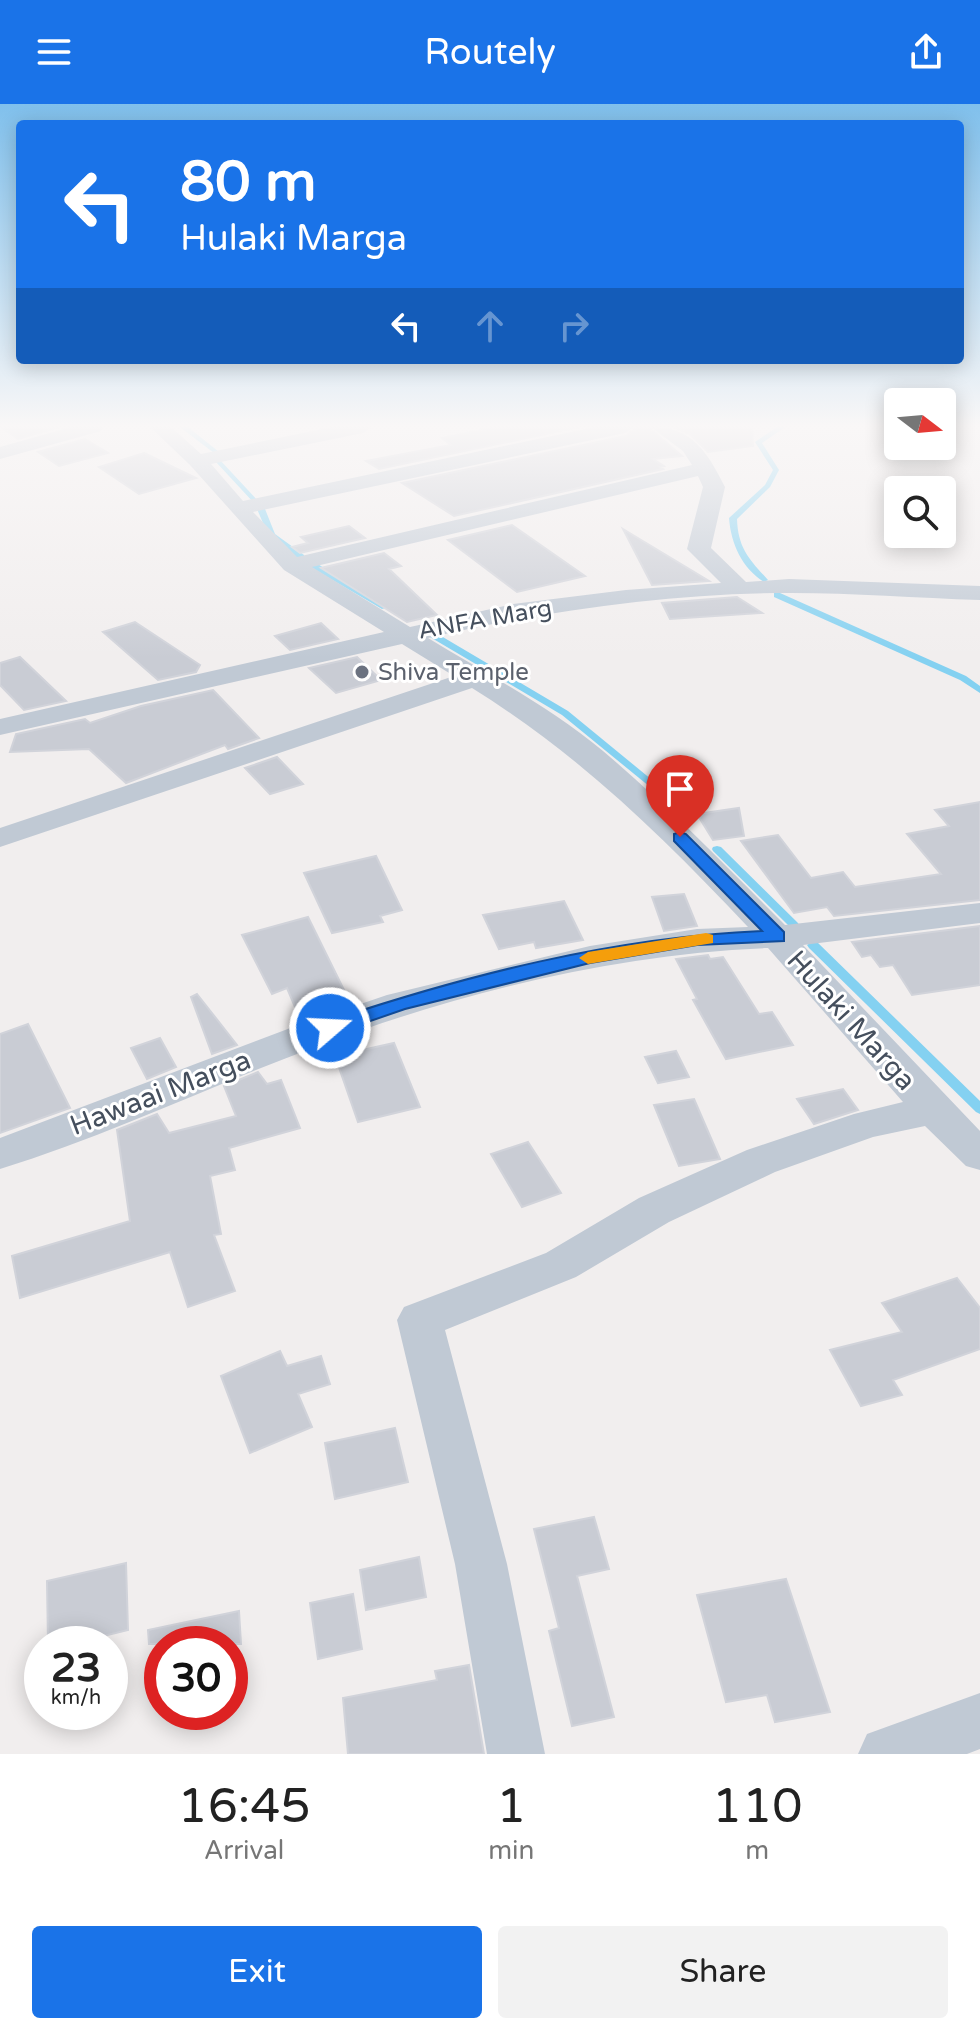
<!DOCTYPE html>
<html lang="en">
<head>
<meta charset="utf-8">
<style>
	body { margin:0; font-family:"Varela Round",sans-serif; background:#f2f2f2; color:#222; height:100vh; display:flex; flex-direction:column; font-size:30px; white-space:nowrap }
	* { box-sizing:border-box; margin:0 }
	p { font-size:26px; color:#767676 }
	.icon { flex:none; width:44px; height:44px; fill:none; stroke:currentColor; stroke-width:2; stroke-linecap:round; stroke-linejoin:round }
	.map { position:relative; height:1650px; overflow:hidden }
	.details { display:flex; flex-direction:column; background:#fff; flex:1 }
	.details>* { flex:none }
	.guide { position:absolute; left:16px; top:16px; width:948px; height:244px; border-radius:8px; box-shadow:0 4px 20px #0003; background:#1a73e8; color:#fff; overflow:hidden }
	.needle { width:52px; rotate:106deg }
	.controls { position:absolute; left:884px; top:284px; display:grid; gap:16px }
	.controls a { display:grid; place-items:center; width:72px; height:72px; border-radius:8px; background:#fff; box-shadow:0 4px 20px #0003; font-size:40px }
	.speed { position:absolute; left:24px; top:1522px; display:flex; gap:16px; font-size:40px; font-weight:700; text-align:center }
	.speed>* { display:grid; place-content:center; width:104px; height:104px; border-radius:50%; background:#fff; box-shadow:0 4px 20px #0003; line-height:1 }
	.speed small { font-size:20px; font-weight:400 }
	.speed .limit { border:12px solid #d22; background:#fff; color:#111 }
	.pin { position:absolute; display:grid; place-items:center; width:68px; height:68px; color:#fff; margin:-82px -34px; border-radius:50% 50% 50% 0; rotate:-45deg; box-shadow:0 0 8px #0007 }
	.pin .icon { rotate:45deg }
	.me { position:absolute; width:88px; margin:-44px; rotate:71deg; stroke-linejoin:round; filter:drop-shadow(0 0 6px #0008) }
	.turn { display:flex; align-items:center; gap:28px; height:168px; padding:0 32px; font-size:36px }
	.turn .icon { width:104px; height:104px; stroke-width:2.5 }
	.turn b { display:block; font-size:56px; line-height:68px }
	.lanes { display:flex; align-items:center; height:76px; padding:0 32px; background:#0003; justify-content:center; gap:40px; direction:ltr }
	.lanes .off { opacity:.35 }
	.eta { display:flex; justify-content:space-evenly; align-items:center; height:136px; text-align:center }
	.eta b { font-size:48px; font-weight:600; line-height:56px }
	.button { display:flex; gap:16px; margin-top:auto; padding:16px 32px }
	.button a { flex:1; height:92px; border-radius:8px; background:#1a73e8; color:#fff; font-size:32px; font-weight:600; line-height:92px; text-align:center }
	.button a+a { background:#f2f2f2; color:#222 }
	header { display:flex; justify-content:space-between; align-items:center; height:104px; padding:0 32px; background:#1a73e8; color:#fff; font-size:36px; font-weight:600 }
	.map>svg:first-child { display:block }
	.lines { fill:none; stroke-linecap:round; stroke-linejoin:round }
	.stream { fill:#84d1f1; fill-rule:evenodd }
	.building { fill:#c9ccd4; stroke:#d1d3da; stroke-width:2 }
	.street { fill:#c0c9d4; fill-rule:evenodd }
	.route { fill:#1a73e8; stroke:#114b97; stroke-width:2 }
	.slow { fill:#f59e0b }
	.worship-dot { fill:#6b7280; stroke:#fff; stroke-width:3 }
	.labels { text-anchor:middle; stroke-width:6; stroke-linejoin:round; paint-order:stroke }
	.far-street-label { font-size:24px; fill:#454f5d; stroke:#fff }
	.far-worship-label { font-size:24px; fill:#5b616d; stroke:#fff; text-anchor:start }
	.street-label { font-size:28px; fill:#454f5d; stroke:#fff }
</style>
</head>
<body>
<header><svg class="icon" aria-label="menu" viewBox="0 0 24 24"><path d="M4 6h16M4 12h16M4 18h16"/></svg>Routely<svg class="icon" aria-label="share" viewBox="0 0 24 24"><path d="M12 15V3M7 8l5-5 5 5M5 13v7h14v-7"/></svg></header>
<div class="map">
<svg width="980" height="1650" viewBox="0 0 980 1650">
	<rect width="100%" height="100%" fill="#f1eeee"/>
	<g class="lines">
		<path class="stream" d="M180,323H188L219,348L214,349Z
			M777,323H785L762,339L779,366L770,383L737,415C738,444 749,455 768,476L764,478C742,464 731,440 729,414L765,381L773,366L755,338Z
			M216,356H220L258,397V399H254L216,358Z
			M258,403L265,405L275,430L304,451V455H298L269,433L257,405Z
			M305,456H311L389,503L382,505L305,460Z
			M774,489H780L966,572L980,582V589L960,576L774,493Z
			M430,529H436L568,607L685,703L683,705H677L562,611L430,533Z
			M717,742L721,743L798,819L799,821L798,823H790L713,747L712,745L713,743Z
			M813,837L817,838L980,997V1010L976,1008L809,844L807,841Z"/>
	</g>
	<path class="building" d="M1,323H59L18,335Z
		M496,323H579L379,365L366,357L451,341L442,334Z
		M637,323H648L682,352L653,355L664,362L660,363L663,365L454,412L402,379L626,332Z
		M674,323H752L753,342L708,348L690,330Z
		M85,335L108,349L59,362L38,348Z
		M144,349L196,374L139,390L99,363Z
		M512,421L585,472L517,488L448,436Z
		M349,422L365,434L300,449L292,443L308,439L301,433Z
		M623,425L709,477L652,481Z
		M384,449L401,462L389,465L437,511L407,518L321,464Z
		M737,493L762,509L670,515L662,499Z
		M135,518L200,561L196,568L158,576L103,528Z
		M321,519L338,535L290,546L275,532Z
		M20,553L66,597L24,606L0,581V559Z
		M357,553L381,576L336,589L309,564Z
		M213,586L259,634L228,645L225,641L126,679L89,645L10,648L16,630L85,615L90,619L141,602Z
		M277,653L303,680L270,690L245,664Z
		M980,698V796L834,812L827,803L794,809L741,737L778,731L811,774L843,768L855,783L941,770L907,730L949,722L935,706Z
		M739,704L744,732L713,736L697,710Z
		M376,752L402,806L380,812L383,818L332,829L304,769Z
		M684,790L697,822L664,827L652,793Z
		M564,797L583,836L536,844L534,838L499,845L483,811Z
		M308,813L346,890L295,903L287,884L272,890L242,831Z
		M980,822V881L912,891L893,861L880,863L871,851L862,853L852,838Z
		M708,851L710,855L723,853L759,910L772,908L793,941L726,955L693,896L697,895L676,855Z
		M197,890L237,941L212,950L191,893Z
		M28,920L70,1004L0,1029V930Z
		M160,934L176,963L147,975L131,944Z
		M394,939L420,1003L358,1018L335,952Z
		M676,947L689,973L658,979L645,953Z
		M258,968L267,980L281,976L300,1024L229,1044L235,1066L210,1072L221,1130L214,1131L235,1187L188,1203L170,1148L20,1194L12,1152L130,1117L117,1026L157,1010L169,1029L236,1012L224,982Z
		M843,985L858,1006L814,1020L797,995Z
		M694,995L720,1055L679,1062L654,1001Z
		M528,1038L561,1089L522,1103L491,1050Z
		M957,1174L980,1204V1245L893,1276L902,1291L861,1302L830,1246L902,1228L882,1199Z
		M280,1247L287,1262L321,1252L330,1280L298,1290L312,1323L250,1349L221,1272Z
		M395,1324L408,1378L335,1395L325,1339Z
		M594,1413L609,1465L577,1472L614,1613L572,1622L549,1527L559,1524L534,1425Z
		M419,1453L426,1493L366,1506L360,1466Z
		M126,1459L128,1526L71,1540H48L47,1477Z
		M786,1475L830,1608L775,1618L767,1591L726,1598L697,1491Z
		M353,1490L362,1545L318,1555L310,1499Z
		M239,1507L241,1540H149L148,1526Z
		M469,1561L484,1650H348L343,1594L437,1576L435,1567Z"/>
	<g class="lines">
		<path class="street" d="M71,323H103L101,327L0,355V343Z
			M150,323H171L201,350L332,323H372L363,329L211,360L243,397L595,323H634L625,329L253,408L297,453L692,361L683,347L651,323C693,323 707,348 725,383L711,444L746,478L789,475L980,482V496C917,494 854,489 791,489C672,489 544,507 428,534C487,570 550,603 603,647C667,701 726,762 785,821L980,799V819L803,841L980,1027V1066L966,1062L925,1022L873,1033L775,1068L669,1118L576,1173L445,1226L507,1460L545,1650H487L455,1460L397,1216L404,1203L546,1149L639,1094L747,1046L854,1010L903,998L768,844C615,850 461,888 318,942C212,981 108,1032 0,1065V1034L293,923L387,891L590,842L697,825L748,823C661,731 581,652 472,584L0,743V724L454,572L402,540L0,631V615L384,528L284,466L190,361ZM698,372L703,383L687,445L721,479L626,486L513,500L410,523L312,463Z
			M980,1589V1645L967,1650H858L867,1630Z"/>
	</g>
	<linearGradient id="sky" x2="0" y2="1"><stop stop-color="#80c0ec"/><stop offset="0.58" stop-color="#f9f7f7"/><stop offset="1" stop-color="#f9f7f7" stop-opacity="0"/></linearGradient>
	<rect width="980" height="554" fill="url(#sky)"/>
	<path class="route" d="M680,728L686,730L784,828V837L697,841L590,859L405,905L330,931L320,924L323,919C463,872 613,833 762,827L674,737V730Z"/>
	<path class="slow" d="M706,829L713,831V839L588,860L579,854L588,848Z"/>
	<circle class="worship-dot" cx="362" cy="568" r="8"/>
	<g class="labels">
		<g class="far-street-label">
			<text transform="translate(485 515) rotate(-10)" y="8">ANFA Marg</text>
		</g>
		<g class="far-worship-label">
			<text x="378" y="576">Shiva Temple</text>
		</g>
		<g class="street-label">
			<text transform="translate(852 916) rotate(48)" y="10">Hulaki Marga</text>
			<text transform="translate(160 988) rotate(-21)" y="10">Hawaai Marga</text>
		</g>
	</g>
</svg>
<div class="controls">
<a><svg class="needle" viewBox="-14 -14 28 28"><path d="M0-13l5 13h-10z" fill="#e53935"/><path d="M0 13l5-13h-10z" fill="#767676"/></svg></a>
<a><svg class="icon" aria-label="search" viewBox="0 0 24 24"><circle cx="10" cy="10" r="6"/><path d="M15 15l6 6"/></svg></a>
</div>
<div class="speed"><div>23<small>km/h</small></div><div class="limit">30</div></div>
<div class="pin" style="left:680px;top:733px;background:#d93025"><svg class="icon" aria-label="arrive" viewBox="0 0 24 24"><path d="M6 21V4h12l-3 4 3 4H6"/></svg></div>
<svg class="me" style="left:330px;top:924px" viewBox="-20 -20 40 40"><circle r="17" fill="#1a73e8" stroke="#fff" stroke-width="3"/><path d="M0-11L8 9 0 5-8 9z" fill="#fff"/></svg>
<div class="guide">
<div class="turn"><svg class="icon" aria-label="left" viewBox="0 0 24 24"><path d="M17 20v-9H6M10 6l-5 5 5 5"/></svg><div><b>80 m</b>Hulaki Marga</div></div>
<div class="lanes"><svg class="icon" aria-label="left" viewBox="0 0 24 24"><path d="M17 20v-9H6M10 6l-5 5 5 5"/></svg><svg class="icon off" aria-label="ahead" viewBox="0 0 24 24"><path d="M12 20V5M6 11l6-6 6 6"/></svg><svg class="icon off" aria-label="right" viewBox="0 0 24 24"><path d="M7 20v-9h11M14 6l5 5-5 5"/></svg></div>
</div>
</div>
<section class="details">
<div class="eta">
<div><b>16:45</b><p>Arrival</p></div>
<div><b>1</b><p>min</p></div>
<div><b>110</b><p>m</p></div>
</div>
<div class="button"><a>Exit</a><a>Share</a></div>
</section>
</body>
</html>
